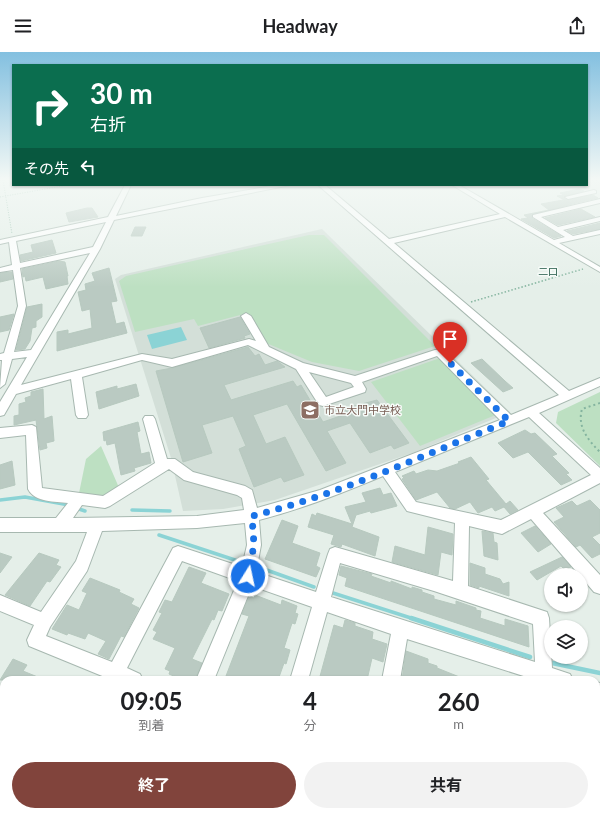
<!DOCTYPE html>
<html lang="ja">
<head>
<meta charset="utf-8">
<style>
	body { margin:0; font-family:Lato,"Noto Sans JP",sans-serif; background:#f2f2f2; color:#202124; height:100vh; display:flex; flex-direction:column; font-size:15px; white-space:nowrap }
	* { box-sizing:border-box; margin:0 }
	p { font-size:13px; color:#757577 }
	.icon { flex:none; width:22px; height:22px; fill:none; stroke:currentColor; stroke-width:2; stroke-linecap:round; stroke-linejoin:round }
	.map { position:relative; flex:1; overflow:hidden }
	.details { position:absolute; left:0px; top:624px; width:600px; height:140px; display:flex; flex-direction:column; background:#fff; border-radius:12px 12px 0 0; box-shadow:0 1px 3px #0004 }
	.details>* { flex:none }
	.top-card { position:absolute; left:12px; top:12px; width:576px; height:122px; border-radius:0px; box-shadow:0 1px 3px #0004; background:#0b6e4f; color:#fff; overflow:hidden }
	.buttons { position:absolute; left:544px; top:516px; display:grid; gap:8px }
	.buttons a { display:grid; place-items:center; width:44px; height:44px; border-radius:50%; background:#fff; box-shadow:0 1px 3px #0004; font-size:20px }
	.pin { position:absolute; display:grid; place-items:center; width:34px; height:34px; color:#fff; margin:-41px -17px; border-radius:50% 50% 50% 0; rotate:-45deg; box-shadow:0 0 4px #0007 }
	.pin .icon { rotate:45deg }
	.me { position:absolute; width:44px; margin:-22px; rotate:10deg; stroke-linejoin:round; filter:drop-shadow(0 0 3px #0008) }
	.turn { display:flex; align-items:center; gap:14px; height:84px; padding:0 12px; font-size:18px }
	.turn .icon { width:52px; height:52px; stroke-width:2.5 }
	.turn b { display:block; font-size:28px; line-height:34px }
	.then { display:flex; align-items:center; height:38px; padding:0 12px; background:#0003; gap:8px; font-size:15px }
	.eta { display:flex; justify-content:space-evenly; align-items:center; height:68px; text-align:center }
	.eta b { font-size:24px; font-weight:700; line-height:28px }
	.button { display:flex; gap:8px; margin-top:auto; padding:8px 12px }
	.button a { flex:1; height:46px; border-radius:24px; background:#81443c; color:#fff; font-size:16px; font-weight:700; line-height:46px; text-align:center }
	.button a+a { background:#f2f2f2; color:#202124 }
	header { display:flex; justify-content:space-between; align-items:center; height:52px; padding:0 12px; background:#fff; font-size:18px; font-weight:700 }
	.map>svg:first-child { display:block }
	.built { fill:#d3dfd8 }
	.green { fill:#bde0c2 }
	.water { fill:#8bd3d5 }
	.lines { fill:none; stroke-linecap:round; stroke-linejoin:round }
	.stream-far1 { stroke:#8bd3d5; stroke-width:3.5 }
	.stream { stroke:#8bd3d5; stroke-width:4.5 }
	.building { fill:#bacac2; stroke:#b7c9bf }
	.minor-casing { stroke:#a7b8b0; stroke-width:2 }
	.path-far2 { stroke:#84b49f; stroke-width:1; stroke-dasharray:1 1.5; stroke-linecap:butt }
	.path-far1 { stroke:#84b49f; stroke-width:1.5; stroke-dasharray:1.5 2; stroke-linecap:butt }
	.path { stroke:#84b49f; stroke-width:2; stroke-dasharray:2 3; stroke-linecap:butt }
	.minor { fill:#fff; fill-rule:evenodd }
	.route { stroke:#1a73e8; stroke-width:7; stroke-dasharray:0 12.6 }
	.labels { text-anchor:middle; stroke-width:3; stroke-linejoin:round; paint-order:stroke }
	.far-neighbourhood-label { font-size:10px; fill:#1d5541; stroke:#f6fbf8 }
	.education-label { font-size:11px; fill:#785e54; stroke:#f6fbf8; text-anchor:start }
</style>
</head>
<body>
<header><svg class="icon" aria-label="menu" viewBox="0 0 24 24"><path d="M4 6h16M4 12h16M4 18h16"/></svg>Headway<svg class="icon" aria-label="share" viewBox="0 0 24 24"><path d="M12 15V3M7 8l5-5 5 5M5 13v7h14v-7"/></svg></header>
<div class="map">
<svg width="600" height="764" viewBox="0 0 600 764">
	<rect width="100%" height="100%" fill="#e5efe9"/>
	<path class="built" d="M322,177L510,360L415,400L275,448L223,457L183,459L171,406L115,227L121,223Z"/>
	<path class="green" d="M309,183H324L435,294L359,319L312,310L266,291L248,261L198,274L194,267L135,280L119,229L126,224Z
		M443,305L498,362L420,394L371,330Z
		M600,340V414L556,371L558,360Z
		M101,394L120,438L107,447L78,446L86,407Z"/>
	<path class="water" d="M181,275L187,288L152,297L147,283Z"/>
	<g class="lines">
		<path class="stream-far1" d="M0,448L25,445L69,453
			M76,456L85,459
			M132,458L170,459
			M159,483L241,510
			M261,516L314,535
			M333,541L414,567"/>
		<path class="stream" d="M411,566L530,605
			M552,611L600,621"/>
	</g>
	<path class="building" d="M579,137L584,139L564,145L568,148L593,143L598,146L572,152L557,144L564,143L560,141Z
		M563,148L572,152L532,163V166L561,184L554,186L521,167L528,166L524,163L549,158L541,152Z
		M87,156H92L98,165L69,170L66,161Z
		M581,157L595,165L558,173L545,166Z
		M600,171V177L573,182L567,179Z
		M135,175H146L142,184H131Z
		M52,188L56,201L21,209L20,203L33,200L31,193Z
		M59,209L65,210L68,224H67L68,232L46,237L43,225L26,229L25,224L23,225L22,217Z
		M109,216L117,249L111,250L116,272L124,270L127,281L57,299V280L68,278V282L92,276L90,257L82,259L78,240L86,238L85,232L95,229L92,221Z
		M12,220L13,227L0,230V221Z
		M42,252V265L36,269V275L32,276L30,289L25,297L16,298L27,255Z
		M14,262L9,278L0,280V265Z
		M240,265L250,282L244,284L245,286L209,296L200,276Z
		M248,295L255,304L259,302L265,313L277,309L285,315L224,333L231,348L293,329L297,335L301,333L323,370L346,362L343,357L377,348L409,391L394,397L391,393L370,401L350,371L327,379L346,411L326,419L287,352L253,363L266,392L285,385L304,423L284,430L281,425L254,435L239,397L246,394L233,364L202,373L212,401L183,410L156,319L172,316Z
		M482,307L505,329L513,336L503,340L471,311Z
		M136,332L139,344L99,357L96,340L117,334V337Z
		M43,337L44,367L52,364L54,389L46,391L47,396L40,398L36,368L14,373V364L19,363V352L26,350L25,346L31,344V340Z
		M138,370L140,379L137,380L141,402L149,400L151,411L134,416L135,419L121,423L115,391L107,393L106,388L104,389L103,380Z
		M525,378L531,382L535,381L557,402L552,404L569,421L566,422L572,428L561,433L528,400L513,406L498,391Z
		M471,405L489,427L486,428L506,452L510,449L518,458L510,462L504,455L495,459L492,455L478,461L470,450L455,457L450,456L437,440L416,448L402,427L404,426L402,424L414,419L416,422L428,418L437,419L460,411L458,410Z
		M12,409L15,433L0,437V413Z
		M380,436L383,443L391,441L397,454L371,461L370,459L356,463L352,475L379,485L375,504L342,492L341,495L331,492L334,483L308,475L312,462L316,464L317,461L352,472L345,455L366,450L362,441Z
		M590,448L600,458V481L592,485L600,493V502L592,506L580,493L576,495L554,470L564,465L556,456L572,449L577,454Z
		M282,468L298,474L292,491L320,501L316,514L320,516L316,525L265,507Z
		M535,474L551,492L538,500L521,481Z
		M428,475L453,482L452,503L441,500L438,523L392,510L395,494L425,503Z
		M482,479L493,481L494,490L497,491L498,508L484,504Z
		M0,501L12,505L0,521Z
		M39,501L59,508L56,513L61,515L50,530L47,529L30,554L5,543Z
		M562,505L571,515L565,518L561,514L537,528L530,520Z
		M470,511L485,516V522L500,527L503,532L509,530V544L479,534V536L470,533Z
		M341,514L372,522L371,524L391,531V529L412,537V535L422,538V540L434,544V547L456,553V549L476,556V558L481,559L480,566L505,574V567L528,574L529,595L345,534L347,526L339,523Z
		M189,515L206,521L201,531L229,542L222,559L218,558L214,568L212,567L192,607L202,611L195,628H174L176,625L169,622L170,619L165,617L175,596L153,587L157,580L153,578L162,561L159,560L165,548L172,550Z
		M90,526L120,538L119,540L134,547L131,552L139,556L124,585L121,584L109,607L98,602L106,589L88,581L85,587L68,581L67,583L52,577L67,553L79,558L87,541L82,539Z
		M255,543L281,553L282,548L297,554L295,561L298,562L295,572L292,571L284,596L290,598L286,612L284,611L278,628H235L226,624L249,564L242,562L249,544L254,546Z
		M345,568L355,571V574L373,580L372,587L387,592L383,610L372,606L367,628H319L334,573L343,576Z
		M406,599L428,607V611L437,614V616L467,628H402Z
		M13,607L27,613L23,619L45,628H0Z"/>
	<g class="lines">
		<defs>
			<path id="minor" d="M125,133H131L116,164L202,146L277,133H291L114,168L100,197L21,333L142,302L172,307L249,287L256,289L241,264L246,261L251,264L269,295L303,311L355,324L435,298H443L511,363L559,343L318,133H325L389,187L500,162L452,133H459L554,188L565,185L533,165V163L600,147V151L541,165L558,175L600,165V169L563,178L573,184L600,178V182L559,191L600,215V220L505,165L394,191L569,339L600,326V334L539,361L600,416V431L543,461L600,523V542L594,540L531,467L502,482L469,474L468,534L547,560L549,566L552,616L570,622L573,628H536L407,587L400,628H382L391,582L327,560L308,628H290L312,555L252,534L214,628H196L238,529L182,509L127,616L140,622L143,628H112L29,594L27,588L34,573L0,559V543L41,560L76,509L87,480H0V466H56L68,451C55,449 35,451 28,437L26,383L0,386V376L32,373L36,375L42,436L103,444L155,411L143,367L145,364H153L155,367L167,407H175L193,420L245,434L252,438L257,456L320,438L500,368L437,304L362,330L366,337L365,340L323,354L319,353L296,317L248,293L172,315L142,308L82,325L88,363L86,366H78L76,363L71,327L16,342L4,363L0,364V350L27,305L12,307L5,332L0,336L2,308H0V302L4,301L18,254L13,218L0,220V216L12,213L9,190L0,192V188L108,165ZM106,170L93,195L20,211L16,189ZM90,201L31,298L14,300L26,254L20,216ZM309,320L351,331L354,335L326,345ZM529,365L591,423L501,468L416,450L395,420ZM169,417L184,428L237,443L242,446L244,458L197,464L73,466L82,453L105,456L110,454ZM383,424L407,459L455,471L453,529L335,495L330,497L328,502L316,540L256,520L261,493L259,468C302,457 342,441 383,424ZM245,471L247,493L242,515L178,494L173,496L112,610L46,584L50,575L87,519L102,479L197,476ZM340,511L434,539L533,572L535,610L331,545Z
				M594,138L596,139V141L568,147L565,145Z
				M596,630L600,631V649L596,648Z
				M0,713L4,715V735L0,733Z
				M64,760H91L92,764H65Z
				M143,760H163L162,764H142Z
				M253,760H273L272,764H252Z
				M359,760H379V764H359Z
				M480,760H575L576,764H481Z"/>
		</defs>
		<use href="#minor" class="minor-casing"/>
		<path class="path-far2" d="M3,128L12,182
			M0,145L68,133"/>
		<path class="path-far1" d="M471,250L583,217"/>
		<path class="path" d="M600,351L582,357C577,375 588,388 600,400"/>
		<use href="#minor" class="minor"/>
	</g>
	<linearGradient id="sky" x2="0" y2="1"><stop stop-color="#83c0e0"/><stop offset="0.54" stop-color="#f3f8f5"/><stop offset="1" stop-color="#f3f8f5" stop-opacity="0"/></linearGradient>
	<rect width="600" height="235" fill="url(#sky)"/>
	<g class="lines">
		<path class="route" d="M248,524L254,493L252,464C340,442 424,403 509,369L450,311"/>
	</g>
	<defs>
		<symbol id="school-square" viewBox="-11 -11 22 22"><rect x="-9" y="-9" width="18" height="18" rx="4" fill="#8d6e63" stroke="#f6fbf8"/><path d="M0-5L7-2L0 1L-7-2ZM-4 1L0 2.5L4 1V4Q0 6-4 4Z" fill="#fff"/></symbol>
	</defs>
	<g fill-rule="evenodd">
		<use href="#school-square" x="299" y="347" width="22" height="22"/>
	</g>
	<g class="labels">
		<g class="far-neighbourhood-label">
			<text x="548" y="223">二口</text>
		</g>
		<g class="education-label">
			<text x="324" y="362">市立大門中学校</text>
		</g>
	</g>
</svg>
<div class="buttons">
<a><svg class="icon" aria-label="sound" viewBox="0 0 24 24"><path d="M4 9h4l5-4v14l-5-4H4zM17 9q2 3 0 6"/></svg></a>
<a><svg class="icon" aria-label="layers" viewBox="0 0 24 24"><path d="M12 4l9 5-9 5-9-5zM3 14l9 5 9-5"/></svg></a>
</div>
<div class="pin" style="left:450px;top:311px;background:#d93025"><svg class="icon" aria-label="arrive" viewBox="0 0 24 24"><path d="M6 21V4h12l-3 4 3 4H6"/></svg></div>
<svg class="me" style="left:248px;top:524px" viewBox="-20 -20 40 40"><circle r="17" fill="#1a73e8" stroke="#fff" stroke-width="3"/><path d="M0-11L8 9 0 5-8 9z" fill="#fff"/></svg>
<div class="top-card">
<div class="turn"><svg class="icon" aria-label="right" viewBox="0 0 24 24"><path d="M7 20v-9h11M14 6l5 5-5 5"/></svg><div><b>30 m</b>右折</div></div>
<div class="then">その先<svg class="icon" aria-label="left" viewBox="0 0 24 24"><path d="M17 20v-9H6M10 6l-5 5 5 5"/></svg></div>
</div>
<section class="details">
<div class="eta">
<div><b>09:05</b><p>到着</p></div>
<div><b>4</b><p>分</p></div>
<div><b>260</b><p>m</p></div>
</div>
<div class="button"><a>終了</a><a>共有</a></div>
</section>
</div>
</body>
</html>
